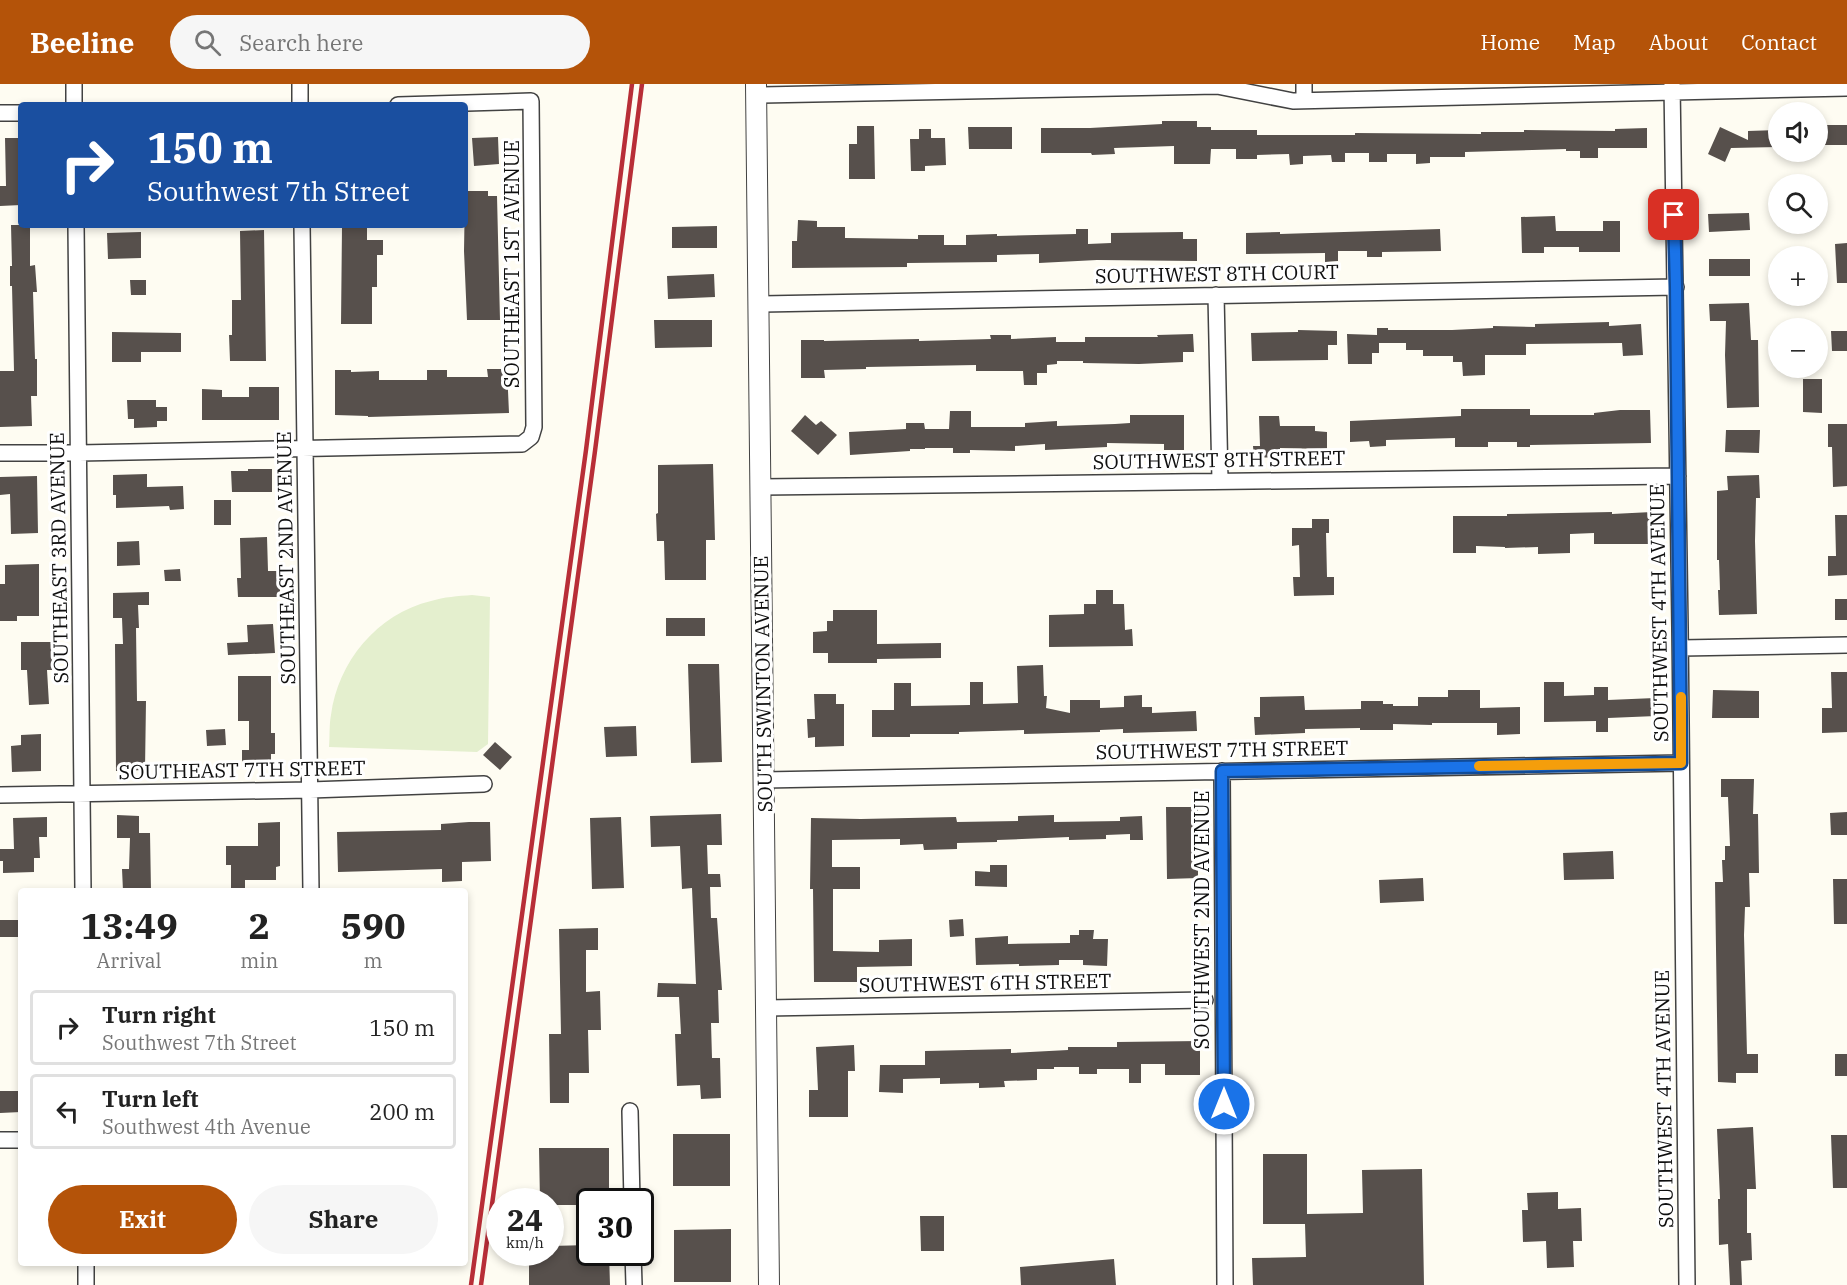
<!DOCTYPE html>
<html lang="en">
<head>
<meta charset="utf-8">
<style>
	body { margin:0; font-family:"IBM Plex Serif",serif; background:#f6f6f6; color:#222; height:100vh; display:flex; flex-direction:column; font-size:22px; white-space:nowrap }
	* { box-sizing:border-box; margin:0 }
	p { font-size:20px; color:#767676 }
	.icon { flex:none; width:33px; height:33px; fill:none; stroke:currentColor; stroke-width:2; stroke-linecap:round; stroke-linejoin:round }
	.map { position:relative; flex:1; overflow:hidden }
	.details { position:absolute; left:18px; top:804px; width:450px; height:378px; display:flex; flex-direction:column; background:#fff; border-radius:6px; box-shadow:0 3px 9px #0003 }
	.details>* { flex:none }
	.hud { position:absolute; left:18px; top:18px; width:450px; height:126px; border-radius:6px; box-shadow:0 3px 9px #0003; background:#1a4fa0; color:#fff; overflow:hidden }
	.fabs { position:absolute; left:1768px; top:18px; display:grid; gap:12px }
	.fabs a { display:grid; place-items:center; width:60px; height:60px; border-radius:50%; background:#fff; box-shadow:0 3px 9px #0003; font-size:30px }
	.speed { position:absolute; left:486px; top:1104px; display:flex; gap:12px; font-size:30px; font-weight:700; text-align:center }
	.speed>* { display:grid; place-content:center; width:78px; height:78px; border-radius:50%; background:#fff; box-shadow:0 3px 9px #0003; line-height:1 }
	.speed small { font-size:15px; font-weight:400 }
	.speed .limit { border:3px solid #111; border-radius:9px; background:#fff; color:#111 }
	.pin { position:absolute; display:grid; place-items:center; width:51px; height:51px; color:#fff; margin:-26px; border-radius:12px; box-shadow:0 3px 9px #0006 }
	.me { position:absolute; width:66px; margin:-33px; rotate:0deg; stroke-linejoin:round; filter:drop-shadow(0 0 4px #0008) }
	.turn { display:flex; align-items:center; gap:21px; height:126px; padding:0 30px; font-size:27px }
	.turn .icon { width:78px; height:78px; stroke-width:2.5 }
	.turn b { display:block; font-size:42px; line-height:51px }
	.eta { display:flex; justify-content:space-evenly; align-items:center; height:102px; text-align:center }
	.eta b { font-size:36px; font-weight:800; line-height:42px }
	.action { display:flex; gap:12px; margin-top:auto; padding:12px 30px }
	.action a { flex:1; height:69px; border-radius:36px; background:#b45309; color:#fff; font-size:24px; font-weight:800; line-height:69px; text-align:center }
	.action a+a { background:#f6f6f6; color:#222 }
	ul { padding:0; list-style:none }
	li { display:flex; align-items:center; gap:18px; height:75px; margin:0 12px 9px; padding:0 18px; border:3px solid #e0e0e0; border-radius:6px }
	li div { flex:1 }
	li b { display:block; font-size:22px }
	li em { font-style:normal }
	header { display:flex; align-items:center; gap:36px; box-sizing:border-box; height:84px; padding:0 30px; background:#b45309; color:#fff }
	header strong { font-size:28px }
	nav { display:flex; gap:33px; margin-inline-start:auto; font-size:21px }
	.search { width:420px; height:54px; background:#f6f6f6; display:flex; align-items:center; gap:15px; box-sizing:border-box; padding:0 21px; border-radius:33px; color:#767676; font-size:22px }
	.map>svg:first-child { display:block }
	.pitch { fill:#e4efce }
	.building { fill:#57504c }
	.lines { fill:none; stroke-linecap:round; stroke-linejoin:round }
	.minor-casing { stroke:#424242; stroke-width:18 }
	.tertiary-casing { stroke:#424242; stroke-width:22 }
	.minor { stroke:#fff; stroke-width:15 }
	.tertiary { stroke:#fff; stroke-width:20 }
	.rail { stroke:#b82e37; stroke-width:4.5 }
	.route-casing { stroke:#114b97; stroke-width:15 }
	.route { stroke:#1a73e8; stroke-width:10 }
	.slow { stroke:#f59e0b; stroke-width:10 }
	.labels { text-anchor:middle; stroke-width:6; stroke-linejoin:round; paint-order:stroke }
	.street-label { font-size:20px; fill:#0f0f0f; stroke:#fff }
</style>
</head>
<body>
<header>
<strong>Beeline</strong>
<div class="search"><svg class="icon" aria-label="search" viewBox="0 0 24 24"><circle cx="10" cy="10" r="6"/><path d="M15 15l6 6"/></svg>Search here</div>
<nav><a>Home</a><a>Map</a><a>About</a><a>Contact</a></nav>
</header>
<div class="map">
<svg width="1847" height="1201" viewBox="0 0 1847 1201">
	<rect width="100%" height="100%" fill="#fefcf2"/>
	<path class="pitch" d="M472,511L490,513L488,660L477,668L329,663C330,653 329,641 331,631C338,578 377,530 431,517C444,513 458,512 472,511Z"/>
	<path class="building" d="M1162,37H1197V43H1211V46H1257V51H1355V49L1481,50V48H1524V46L1615,47V45L1647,44V64H1598V74H1580V67H1566V65L1465,68V73H1430V79L1416,80V70H1387V78H1369V69H1345V78H1332L1331,71L1303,72V80L1290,81L1289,70L1257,71V75H1236V65H1211L1210,80H1174V62L1114,64L1115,70L1092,71L1091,69H1041V44H1090L1162,40Z
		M1818,41H1847V61H1818Z
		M857,42H874L875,95H849V60H857Z
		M968,43H1012V65H969Z
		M1720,43L1748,56V47L1778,46V63L1731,64L1725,78L1708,70Z
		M919,45H931V54H945L946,81L925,82V87H911L910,55H919Z
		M498,53L499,80L474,82L472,54Z
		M5,54H21V121L0,122V102H6Z
		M465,107H488V112H497L500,236H467L464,167Z
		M1749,129L1750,146L1709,148L1708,130Z
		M1555,132L1556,147H1603V137H1620V168H1579V163H1544V169H1522L1521,133Z
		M798,136L817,137V143H845V154L918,155V151H944V161H966V151L997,150V152L1076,150V145H1088V160L1111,159V149L1183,148V155H1197V177L1097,176L1039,179V170L997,171V178L907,179V183L792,184V157H797Z
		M11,141H30V182L35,181L37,208H33L35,275H37V312H31L32,342L0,343V287H14L12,202H10V182H12Z
		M717,142V164H672V143Z
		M342,143H367V156H383V171H377V203H372V240H341Z
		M1440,145L1441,167L1382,168V173H1367V167H1338V177L1325,178V169L1246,170V149L1280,148V150Z
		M264,146L266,277H230L229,251H232V216H241L240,147Z
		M141,148V174L108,175L107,149Z
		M1847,159V199H1837L1835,160Z
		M1709,175H1750V192H1709Z
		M714,190L715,213L668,215L667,192Z
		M130,196H146V211H131Z
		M1749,219L1751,256H1758L1759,323L1727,324L1725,271L1726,237H1710L1709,220Z
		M654,236H712V263L655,264Z
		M1609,238V242L1641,240L1643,271L1623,272L1622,259L1526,260V271H1485V291L1463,292L1462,278H1453V272H1423V266H1406V259H1379V269H1372V280H1348L1347,250L1377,251V244H1388V246H1452L1493,244V242L1535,243V240Z
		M1298,246L1337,247V261H1328V276L1252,277L1251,249L1298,248Z
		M1831,247H1847V267H1832Z
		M112,248L181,249V268H141V278H112Z
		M1193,250L1194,268H1183V278L1139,280L1083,279V277H1057V280L1047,281V289H1037V301H1024L1023,287H976V281L866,283V285L824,286L825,294H801V256H824V257L919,255V257L991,255L990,251H1011V255L1056,253V258H1085V253H1158L1157,251Z
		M487,285H507L509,329L368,333V332L335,331V286H351V288L379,287V296H427V286H447V293H488Z
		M1803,295H1822V329L1803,328Z
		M249,303H279V336H202V305L222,306V313H249Z
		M127,316H156V323H167V337H157V343L134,344V335H128Z
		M1461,325H1530V331H1594V329L1620,326H1650L1651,359L1530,361V363H1517V358H1488V363H1455V354L1386,356V362L1370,363L1369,357L1350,358V337L1461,332Z
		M950,327H971V343H1025V339L1057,337V342L1115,340L1130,339V331H1184V366H1164V360L1107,359V363L1045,366V360L1015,362V367L970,366V369H953V364H925V365H910V367L850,371L849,348L906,345V339H924L925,345H949Z
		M805,331L816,341L821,337L837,351L818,371L791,347Z
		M1259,332H1279L1280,342H1315V347L1327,348V365L1280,364V373L1254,374L1253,362H1260Z
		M1828,340H1847V402L1833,403L1832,363H1828Z
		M1726,346H1760L1759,369L1725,368Z
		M713,380L715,456H706V496H665L664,457H657L656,430L658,429V381Z
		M248,385H272V408H232L231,387H248Z
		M147,390V403L183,402L184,425L170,426L169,422L116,424V411H113V391Z
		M1759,391L1760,414H1756L1755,457L1757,530L1719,531L1718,506H1720L1719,476H1717V407L1728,406L1727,392Z
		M37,392L38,449L11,450L10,410L0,411V393Z
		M214,416H231V441H214Z
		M1612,428V430L1652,428L1653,460H1594V449L1570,450V469L1538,470V463L1505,464V463L1476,462V469H1453V432H1507V430Z
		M1835,431H1847V491L1828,492V472H1836Z
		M1312,435H1329V449H1326L1327,493H1334V511L1294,512L1293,493H1300L1299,461L1292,462V444H1312Z
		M267,453L268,487H280V513H238L237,494H241L240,454Z
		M139,457L140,481L117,482V458Z
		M39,480V532H17V537H0V500H5V481Z
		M180,485L181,497H165L164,486Z
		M1096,506H1113V520H1124L1125,546L1132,545L1133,562L1049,563V531L1084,530V520H1096Z
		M149,508V521H138L139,544H136L137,617H146L145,686L116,687L115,560H123L122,534H113V509Z
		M1835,515H1847V536H1835Z
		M833,526H877V560L941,559V574L877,575V579H828V569H813V548L827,547V537H833Z
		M666,534H705V552H666Z
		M273,540L275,569L228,571L227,559L248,558L247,541Z
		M21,558H52V586H47L49,620L29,621L27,586H21Z
		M688,580H719L722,678L691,679Z
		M1043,581L1044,612H1047L1046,624L1070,629V616H1100V624L1124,623V612L1142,611V623H1152V629L1196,627L1197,647L1123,649V645L1100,646V648L1024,650V646L959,648V650H910V653H872V626H894V599H911V622L970,621V598H983V620L1018,619L1017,582Z
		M1831,588H1847V648L1822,649V624H1832Z
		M238,592H271V649H275V670H271V682H242V666H249V637H238Z
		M1544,598H1564V612L1594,611V603H1608V616L1655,614L1656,632L1608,634V648H1596V637L1544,638Z
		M1448,606H1480V624L1520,623V650L1497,651V639H1432V641L1393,640V646H1360V644L1305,645V649L1255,651L1254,633H1260V613L1304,612L1305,626L1361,625V617H1383V620H1393V622H1418V613H1448Z
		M1713,606L1759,607V634H1712Z
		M814,610H836V620H844V662L815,663V653L808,654L807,635H815Z
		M636,642L637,672L606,673L604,643Z
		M225,645L226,661L207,662L206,646Z
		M41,650V687L12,688L11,662L21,661V651Z
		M495,658L512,673L500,686L483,671Z
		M1721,695H1754L1753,730H1758L1759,789H1749L1750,823H1745L1744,851L1747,970H1758V989H1736V999L1718,998L1715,798H1723L1722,776H1725V762H1730L1728,713H1721Z
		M1166,723H1198V794L1167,795Z
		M1847,728V751H1831L1830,729Z
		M721,730L722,761H707L708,790H720L721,803H710L711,834H717L722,906H718L719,939H711L712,974H720L721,1014L701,1015L700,1001L677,1002L675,950H681L679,913H657L658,899L696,900L692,804L682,805L680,762L651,763L650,732Z
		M117,731L139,732V749H150L151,807H123L122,785H129L130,754H117Z
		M1054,731V738L1120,737V733L1142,732L1143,756H1130V750L1106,751V755L1069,756V753L997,756V758L957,759V765L924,766L923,760L900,761V755L832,756V783H860V805H833V867L879,868V856L912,855V882L857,883V898H814L813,805H810L811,734L861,735L956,733L957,738L1018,737V732Z
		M47,733V753H39L40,774H34V788L3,789V777H0V765H14L13,734Z
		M621,733L624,804L592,805L590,734Z
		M280,738V782L276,783V796H245V806H231V781H226V762H258V739Z
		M469,738H490L491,777L462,778V797L442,798V785L338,788L337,748L441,746V740Z
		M1613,767L1614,795L1564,796L1563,769Z
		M990,781H1007V803L975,802V787L990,788Z
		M1423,794L1424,817L1380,819L1379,796Z
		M1833,795H1847V840H1834Z
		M963,835L964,852L950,853L949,836Z
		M0,836H21V853H0Z
		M598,844V866H586V908L600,907L601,946H588L589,989H569V1019H550L549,950H561L559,845Z
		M1079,846H1094L1093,855H1108L1107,882L1083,881V876H1059V881L1019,882V880L976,881L975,854L1008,852V860L1070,859V851H1079Z
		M1200,957V991H1165V980H1141V999H1129V985H1097V990H1079V983H1054V985H1037V996L1004,997L1005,1003L979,1004V999L940,1000V994L903,995V1009L879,1008L880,981H925V967L1011,965V969L1068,966V963H1117V958Z
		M854,961L855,987H848V1033H809V1006H818L816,963Z
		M1835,970H1847V992H1835Z
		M0,1007H21V1028L0,1029Z
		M1753,1043L1756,1105H1747V1149H1751L1752,1176L1741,1177L1742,1201H1730L1728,1160L1719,1161L1718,1115H1720L1717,1045Z
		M673,1050H730V1102H673Z
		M1831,1051H1847V1104H1833Z
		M539,1064H609V1118H590V1121H550V1118H540Z
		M1263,1070H1307V1130L1363,1129L1362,1086L1422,1085L1424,1201H1253L1252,1174L1306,1173L1305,1140H1263Z
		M1558,1108V1125L1581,1124L1582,1157H1573L1574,1183L1547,1184L1546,1157L1523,1158L1522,1126H1528L1527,1109Z
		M920,1132H944V1167H921Z
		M731,1145V1198H674V1146Z
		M590,1161V1168H609L610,1201H529V1168H550V1162Z
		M1114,1175L1116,1201H1021L1020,1183Z"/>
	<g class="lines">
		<defs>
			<path id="minor" d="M74,0V21
				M300,0V21
				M1304,0V16
				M1672,0L1680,544L1687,1201
				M756,11L1217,2L1293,17L1847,4
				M0,29H21
				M76,141L83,807
				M302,141L311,807
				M1216,211L1220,397
				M759,220L1676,203
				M0,369H79L522,360L531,353L534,343L531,17L398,21
				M761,403L1678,392
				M1681,564L1847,561
				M1222,687L1225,1201
				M764,696L1681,679
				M0,711L310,706L484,700
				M766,924L1205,916
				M630,1027L632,1118
				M0,1056H21
				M633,1168L634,1201
				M86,1179V1201"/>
			<path id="tertiary" d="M756,0L769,1201"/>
		</defs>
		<use href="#minor" class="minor-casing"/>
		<use href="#tertiary" class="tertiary-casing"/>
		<use href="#minor" class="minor"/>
		<use href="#tertiary" class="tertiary"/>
		<path class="rail" d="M471,1201L586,366L632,0
			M481,1201L595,367L642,0"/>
	</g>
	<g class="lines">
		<defs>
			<path id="route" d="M1224,1020L1222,687L1681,679L1676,203L1674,131"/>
		</defs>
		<use href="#route" class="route-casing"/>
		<use href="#route" class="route"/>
		<path class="slow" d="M1479,682L1681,679V613"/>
	</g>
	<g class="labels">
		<g class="street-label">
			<text transform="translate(512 180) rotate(-90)" y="7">SOUTHEAST 1ST AVENUE</text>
			<text transform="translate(1217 190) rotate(-1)" y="7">SOUTHWEST 8TH COURT</text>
			<text transform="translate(1219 376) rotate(-1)" y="7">SOUTHWEST 8TH STREET</text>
			<text transform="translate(59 474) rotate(-91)" y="7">SOUTHEAST 3RD AVENUE</text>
			<text transform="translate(286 474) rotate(-91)" y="7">SOUTHEAST 2ND AVENUE</text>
			<text transform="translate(1659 529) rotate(-91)" y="7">SOUTHWEST 4TH AVENUE</text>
			<text transform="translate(763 600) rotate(-91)" y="7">SOUTH SWINTON AVENUE</text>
			<text transform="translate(1222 666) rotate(-1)" y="7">SOUTHWEST 7TH STREET</text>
			<text transform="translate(242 686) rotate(-1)" y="7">SOUTHEAST 7TH STREET</text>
			<text transform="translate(1202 836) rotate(-90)" y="7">SOUTHWEST 2ND AVENUE</text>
			<text transform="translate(985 899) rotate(-1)" y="7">SOUTHWEST 6TH STREET</text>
			<text transform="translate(1664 1015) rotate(-91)" y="7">SOUTHWEST 4TH AVENUE</text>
		</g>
	</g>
</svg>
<div class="fabs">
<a><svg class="icon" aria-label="sound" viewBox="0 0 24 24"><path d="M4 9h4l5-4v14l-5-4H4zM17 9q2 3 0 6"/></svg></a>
<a><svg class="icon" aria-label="search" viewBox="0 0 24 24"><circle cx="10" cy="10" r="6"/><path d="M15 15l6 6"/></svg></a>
<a>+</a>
<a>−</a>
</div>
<div class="speed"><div>24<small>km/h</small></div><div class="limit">30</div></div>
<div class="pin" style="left:1674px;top:131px;background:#d93025"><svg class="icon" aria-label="arrive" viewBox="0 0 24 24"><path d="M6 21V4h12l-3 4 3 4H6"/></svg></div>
<svg class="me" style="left:1224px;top:1020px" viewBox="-20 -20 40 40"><circle r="17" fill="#1a73e8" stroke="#fff" stroke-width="3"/><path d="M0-11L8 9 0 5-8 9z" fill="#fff"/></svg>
<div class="hud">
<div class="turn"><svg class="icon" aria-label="right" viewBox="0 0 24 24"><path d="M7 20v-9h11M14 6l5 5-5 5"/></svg><div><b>150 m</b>Southwest 7th Street</div></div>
</div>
<section class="details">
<div class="eta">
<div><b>13:49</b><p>Arrival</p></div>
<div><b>2</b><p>min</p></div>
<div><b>590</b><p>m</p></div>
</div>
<ul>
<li><svg class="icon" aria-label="right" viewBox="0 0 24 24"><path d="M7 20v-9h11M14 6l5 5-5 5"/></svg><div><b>Turn right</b><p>Southwest 7th Street</p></div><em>150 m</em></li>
<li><svg class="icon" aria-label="left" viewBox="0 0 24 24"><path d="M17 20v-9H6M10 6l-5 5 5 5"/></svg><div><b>Turn left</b><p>Southwest 4th Avenue</p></div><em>200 m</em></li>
</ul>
<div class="action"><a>Exit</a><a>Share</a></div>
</section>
</div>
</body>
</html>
